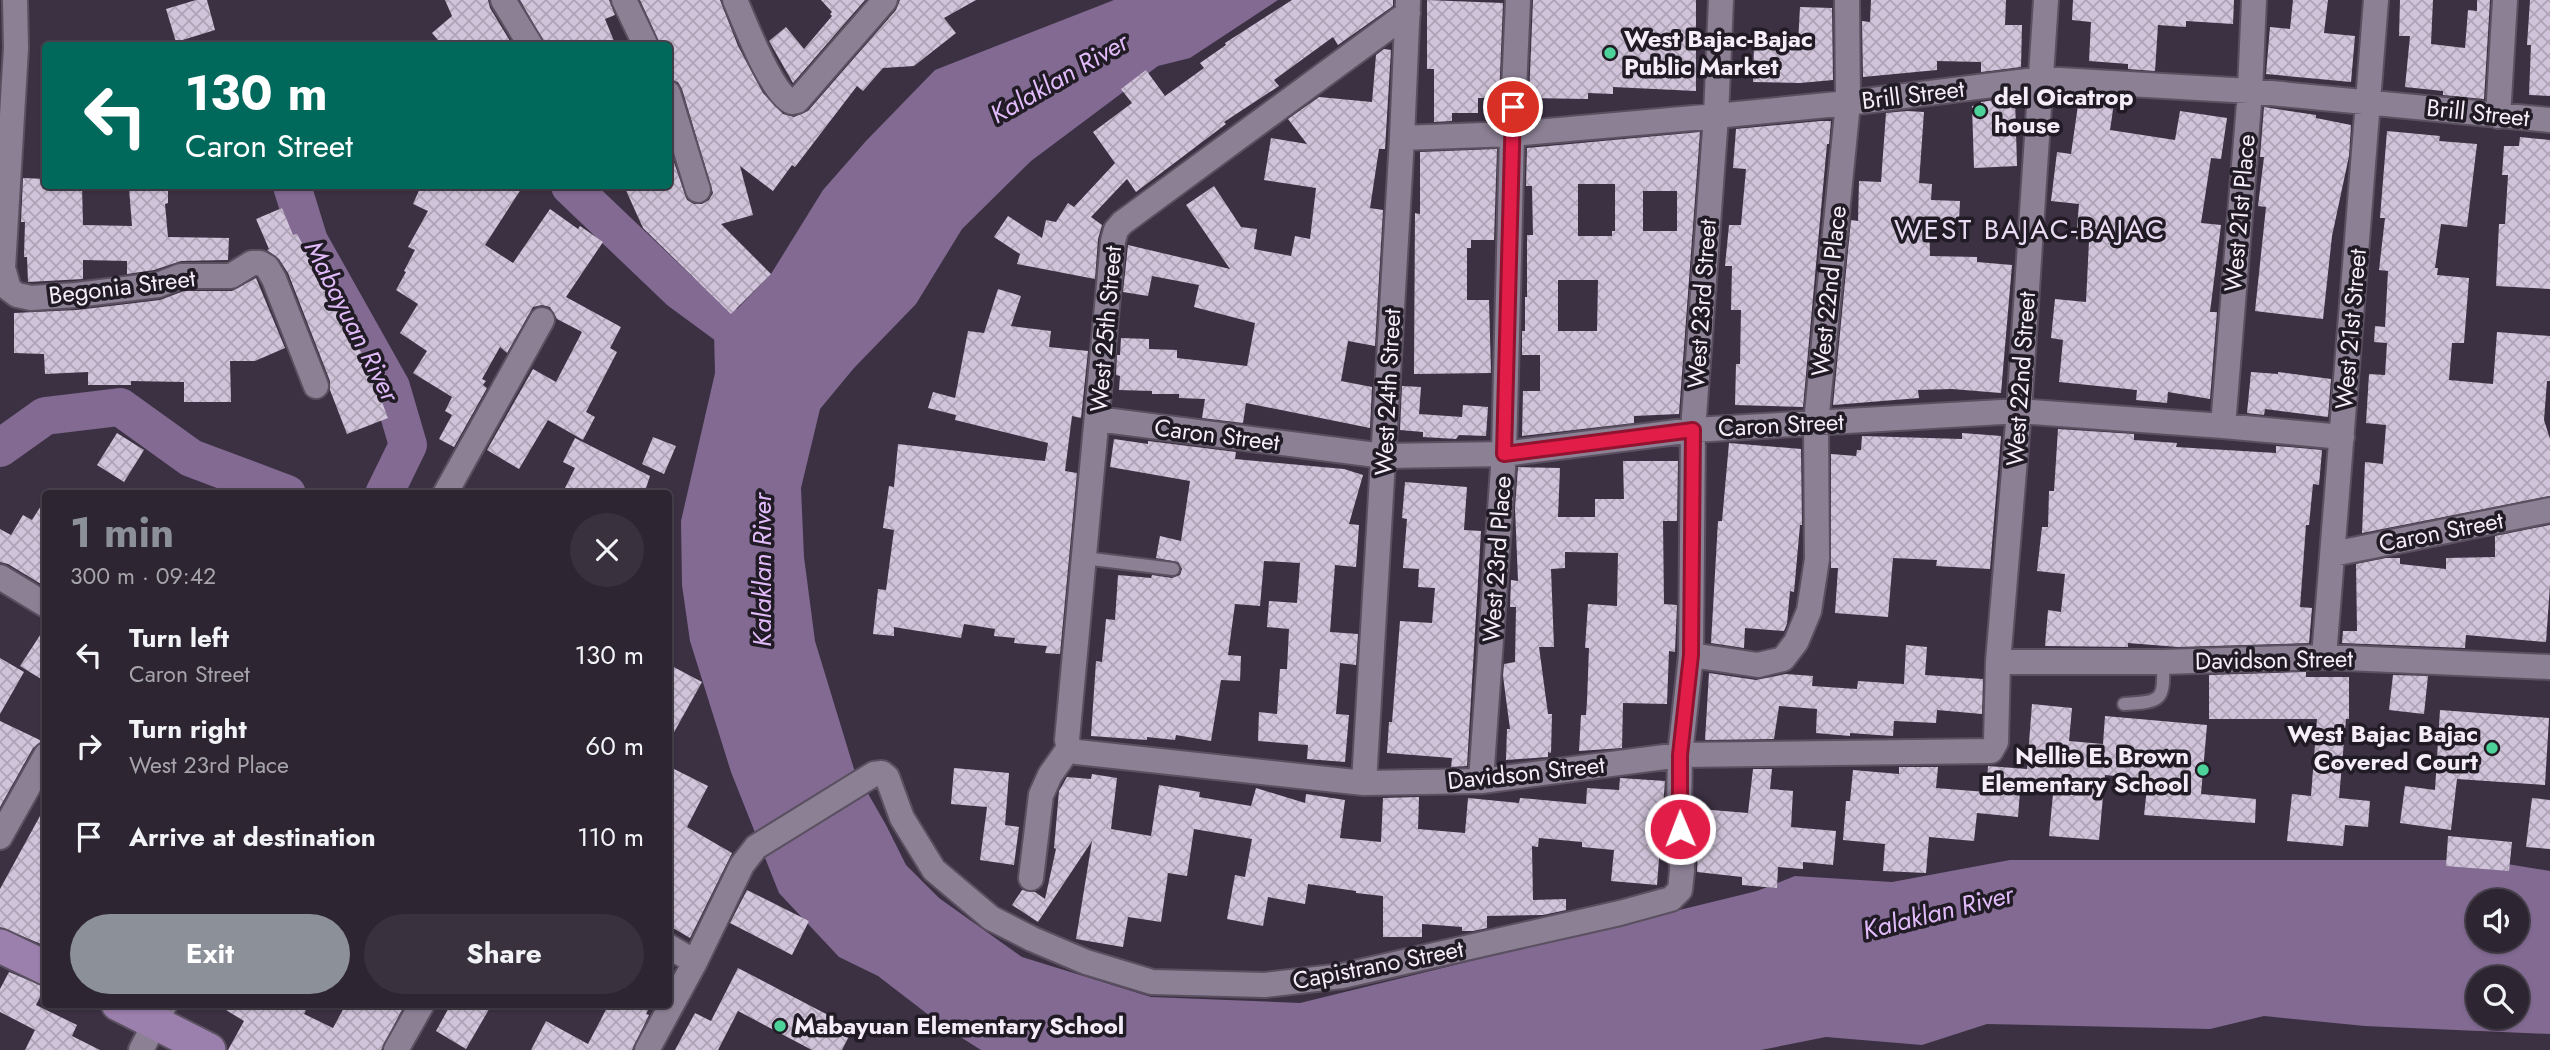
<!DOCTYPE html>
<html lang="en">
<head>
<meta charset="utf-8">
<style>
	body { margin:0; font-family:Jost,sans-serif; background:#39313e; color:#f1f3f6; height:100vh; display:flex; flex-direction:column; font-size:26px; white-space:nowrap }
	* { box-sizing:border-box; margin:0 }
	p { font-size:23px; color:#a7a5ac }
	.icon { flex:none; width:38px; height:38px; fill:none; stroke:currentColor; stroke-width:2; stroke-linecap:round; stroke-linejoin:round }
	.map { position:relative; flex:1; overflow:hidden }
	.details { position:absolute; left:42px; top:490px; width:630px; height:518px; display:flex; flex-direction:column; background:#2d2532; border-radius:7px; box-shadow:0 2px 5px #0004,0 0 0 2px #48424d }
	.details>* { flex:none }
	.hud { position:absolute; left:42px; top:42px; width:630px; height:147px; border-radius:7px; box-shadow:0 2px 5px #0004,0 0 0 2px #48424d; background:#00695c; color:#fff; overflow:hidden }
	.controls { position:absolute; left:2466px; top:889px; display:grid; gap:14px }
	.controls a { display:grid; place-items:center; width:63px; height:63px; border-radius:50%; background:#2d2532; box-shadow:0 2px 5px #0004,0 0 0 2px #48424d; font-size:35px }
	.pin { position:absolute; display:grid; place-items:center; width:60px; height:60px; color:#fff; margin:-30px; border:4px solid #fff; border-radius:50%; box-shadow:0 2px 7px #0007 }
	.me { position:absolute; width:77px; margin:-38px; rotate:359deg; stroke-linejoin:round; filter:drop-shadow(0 0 5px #0008) }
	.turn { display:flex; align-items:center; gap:24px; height:147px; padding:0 28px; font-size:32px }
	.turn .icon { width:91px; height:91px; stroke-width:2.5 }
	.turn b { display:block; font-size:49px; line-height:60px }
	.round { display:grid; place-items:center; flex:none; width:74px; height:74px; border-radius:37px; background:#39313e }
	.head { display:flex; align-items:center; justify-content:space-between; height:119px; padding:0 28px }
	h1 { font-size:42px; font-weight:700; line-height:52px; color:#8c9099 }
	.button { display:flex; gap:14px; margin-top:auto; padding:14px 28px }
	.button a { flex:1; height:80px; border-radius:42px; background:#8c9099; color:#fff; font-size:28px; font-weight:700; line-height:80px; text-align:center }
	.button a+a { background:#39313e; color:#f1f3f6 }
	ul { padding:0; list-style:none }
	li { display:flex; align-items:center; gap:21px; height:91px; padding:0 28px }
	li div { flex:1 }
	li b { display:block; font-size:26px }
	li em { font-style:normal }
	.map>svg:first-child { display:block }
	.water { fill:#826a92; fill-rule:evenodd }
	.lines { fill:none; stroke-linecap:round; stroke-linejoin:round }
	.river { stroke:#826a92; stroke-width:38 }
	.building { fill:url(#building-cross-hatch); fill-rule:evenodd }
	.service-casing { stroke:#5a5060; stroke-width:16 }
	.minor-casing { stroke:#5a5060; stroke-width:28 }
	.secondary-casing { stroke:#5a5060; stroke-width:37 }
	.service { stroke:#8c8095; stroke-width:12 }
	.minor { stroke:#8c8095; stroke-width:24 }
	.secondary { stroke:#9b7fac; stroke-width:33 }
	.route-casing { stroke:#92132f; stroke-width:18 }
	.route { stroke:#e11d48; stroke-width:12 }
	.poi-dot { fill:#4dd39a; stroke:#201b24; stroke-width:2.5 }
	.labels { text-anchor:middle; stroke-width:7; stroke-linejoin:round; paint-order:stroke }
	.poi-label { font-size:24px; font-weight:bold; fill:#f5eefa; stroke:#201b24; text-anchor:start }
	.street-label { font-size:24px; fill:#f5eefa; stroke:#201b24 }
	.water-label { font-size:26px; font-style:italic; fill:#e2bbfb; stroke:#201b24 }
	.quarter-label { font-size:28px; letter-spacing:2px; fill:#e9dbf3; stroke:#201b24 }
</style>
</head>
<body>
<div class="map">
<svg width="2550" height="1050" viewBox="0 0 2550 1050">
	<defs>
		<pattern id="building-cross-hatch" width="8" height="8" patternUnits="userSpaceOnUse" patternTransform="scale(1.75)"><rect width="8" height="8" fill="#d0c3da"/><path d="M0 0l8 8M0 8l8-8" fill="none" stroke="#aea4b6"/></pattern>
	</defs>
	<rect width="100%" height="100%" fill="#3c3143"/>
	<path class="water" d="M1114,0H1278L1190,58L1158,66L1031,161L962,229L916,304L854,368L820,409L801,488L804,557L815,641L854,769L886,825L906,865L939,898L1022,957L1151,997L1300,1003L1757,891L1795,876L1892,882L2010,860H2483L2550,871V1034L2365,1026L2264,1016L2210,1029L1987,1024L1922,1045L1826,1037L1761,1050H981L943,1026L878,976L839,957L779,893L731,772L690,641L682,585L681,521L715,373L714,333L771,274L823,190L866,141L935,70ZM2478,901H2516V940H2478ZM2478,978H2516V1017H2478Z"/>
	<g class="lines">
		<path class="river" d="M292,186L309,241L391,387L408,445L384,494
			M570,186L680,291L767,355
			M0,448L45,416L120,407L191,458L287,494"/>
	</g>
	<path class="building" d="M196,0H207L215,30L176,42L166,9Z
		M445,0H488L490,8L513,46H443L432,33L452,16Z
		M520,0H609L615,15L605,19L616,46H546Z
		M640,0H720L738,46L763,93L783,114L794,117L808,111L896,10L900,0H976L944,18L956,33L914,66L883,68L863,91L857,86L805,154L795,167L792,165L773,191L740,166L753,215L721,224L771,274L731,314L643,228L624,186H668V145L687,200L694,204H702L709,200L713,193L682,89L678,82L668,79V46H661Z
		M821,0H865L793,83L769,41L786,27L804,49L832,16L830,14L832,12Z
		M1292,0H1393V6L1338,45L1333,37L1274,80L1279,86L1224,122L1226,124L1136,192L1127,179L1091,217L1102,225L1098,239L1095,279L1017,264L1020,254L994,237L1008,216L1042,238L1046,220L1056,222L1068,203L1074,207L1115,163L1093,132L1132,103L1121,89L1146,70L1165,96L1204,68L1200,63L1226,45L1225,43Z
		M1427,0L1503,3L1499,98H1478V113H1452V121L1434,122V69H1427Z
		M1533,0H1696V91L1613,87V94L1588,93V99L1529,98Z
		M1871,0H2006L2005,25H2022L2021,67L1981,72V62L1937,61V70L1863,77L1862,21L1870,22Z
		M2073,0H2234L2233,24L2186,21V27L2158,25L2155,71L2128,69V64L2089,61L2091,22L2072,20Z
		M2293,0H2328L2324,33L2355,36L2351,82L2266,74L2270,27L2290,29Z
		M2400,0H2433L2431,44L2465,48L2468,10L2477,11V0H2490L2484,99L2443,95V91L2405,87L2410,36H2399Z
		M2530,0H2550V96L2529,95L2531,45H2527Z
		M1800,7L1832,8L1833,80L1800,83L1753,82L1754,43L1798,44Z
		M1384,49L1391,50L1385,149H1379L1370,208L1383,210L1375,346L1348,341L1341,381L1372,387L1370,428L1246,403L1243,423L1202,418L1205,399L1179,398V394H1152V391L1119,390L1120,376L1116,375L1117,355H1120L1121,338L1149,339V349L1177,350V358L1247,366L1255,323L1194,307L1199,285L1152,276L1148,296L1123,292L1128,245L1230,269L1186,205L1214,186L1241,227L1257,229L1254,249L1291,256L1295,236L1310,239L1316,188L1264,180L1271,138L1307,144L1288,119L1319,97L1372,102L1376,55Z
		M2015,97L2017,166L1974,168L1972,106L1981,105V102Z
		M2079,98L2114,103L2110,130L2175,140L2180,111L2227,118L2221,159L2211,158L2201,223L2221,225L2210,312H2217L2210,399L2168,392L2167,403L2136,400L2137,390L2059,382L2063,340L2051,338L2055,299L2086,302L2089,241L2076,239L2079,204L2051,201L2057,152L2071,154Z
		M2264,107L2316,115V118L2351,125L2349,156L2332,236L2323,319L2255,311L2266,207L2258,206L2264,157H2260Z
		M1907,111L1924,112L1919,183L1932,184L1931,200L1960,201L1959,221L1929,219L1930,256L1977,257V262L2012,265L2001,393L1952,389L1918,390L1919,398L1833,405L1851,220L1858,221L1859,181L1881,182L1886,113Z
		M1821,121H1831L1829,144H1827L1803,407L1735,405L1736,364H1740L1741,310H1731L1732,266H1725L1729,225H1741L1746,169L1733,168L1736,129Z
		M2387,131L2440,136L2439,141L2477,144L2467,227L2441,224L2435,268H2438L2437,275L2469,278L2464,343H2452L2449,380L2493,384L2497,332L2550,336V381H2547L2544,420L2550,439V496L2362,533L2365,462L2383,464L2386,425L2366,423L2369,374L2385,375L2387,343L2374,342L2375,326L2385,327L2388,271L2379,270L2385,218H2380Z
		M1700,132L1679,414L1634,416V423L1522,436L1523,391H1540V355H1522V331H1525V297H1527V235H1533L1532,186H1526L1527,148ZM1578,184H1615V231H1612V236H1578ZM1643,191H1677V231H1643ZM1558,280H1598L1597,331H1558Z
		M2520,137L2550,140V289L2496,286L2499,224H2505L2508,175H2502L2504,146H2519Z
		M1497,149L1494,240H1471V248H1467V300H1489L1491,373L1414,374L1415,213L1420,214V152Z
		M23,178L46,179V186H82L83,225L132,226L129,188L168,186V203L165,204L168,237L229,238L228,260L181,261L154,270L127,274V261L83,260V279L28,282L27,257H24L25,222H21Z
		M421,186H523L485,245L513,263L550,209L578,229L580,226L603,242L566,297L621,327L610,348L617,352L586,412L595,417L583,440L548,420L519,469L487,450L533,369L556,382L582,332L557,319L550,307L542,305L533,307L507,353L500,347L482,379L486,381L483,385L487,388L454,447L439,439L452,415L445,411L452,397L413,373L427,351L400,333L418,304L396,290L406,272L404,271L415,250L408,247L428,211L413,204Z
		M282,208L293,235L297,234L368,365L388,418L347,434L330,390V381L288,273L279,259L267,250L269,249L256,219Z
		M256,278L285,348L255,361H230L231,402H184V382L131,381V385H88V372L45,374L44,354L14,353V313L77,310L160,300L184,291H232Z
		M998,289L1021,296L1011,326L1051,331L1049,347L1088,351L1081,418L1072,416L1065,471L1077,473L1060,654L1045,653L1047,646L1014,643L1015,638L994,636L995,629L964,624L961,638L894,627V636L873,634L878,589L886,590L894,530L883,528L889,486L894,487L898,444L1045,461L1048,443L955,420L956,415L928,408L933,392L955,398L968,331L984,333Z
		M2251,372L2278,374V372L2331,379L2328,417L2265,409L2264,415L2247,413Z
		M1402,386L1421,387L1419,414L1462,417L1463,405L1488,407L1486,436L1459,435L1456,439L1423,437V432L1400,430Z
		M2058,429L2134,434V440L2177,443L2176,447L2276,453V446L2322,450L2319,485L2313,484L2309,525H2306L2302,580L2300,607L2312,608L2309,643L2178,647L2128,643V647L2045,646L2048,610L2061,612L2065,574L2037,571L2042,527H2048L2049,491H2054Z
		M117,433L144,450L124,482L97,465Z
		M1962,433L2001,436L1990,569L1936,566L1937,560L1893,558L1888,617L1835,613L1838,568H1831V454L1856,456L1857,450H1861L1862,436L1962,439Z
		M653,437L676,446L664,474L642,464Z
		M575,438L650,476L644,494H562L575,468L563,462Z
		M1114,439L1148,444V441L1236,452L1235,459L1344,469L1363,475L1349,524L1359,525L1356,567L1335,565L1330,632L1358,634L1356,665L1340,663L1336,714L1349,715L1345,762L1307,759L1308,745L1258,741L1259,712L1277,714L1280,669H1287L1289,629L1267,627L1269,601L1297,603L1300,563L1264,561L1260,606L1235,604L1228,655L1241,656L1240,681L1221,680L1211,741L1176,735L1175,740L1147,737V740L1091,736L1096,661L1102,662L1106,619L1115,620L1118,575L1151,578L1152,575L1172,578L1180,575L1182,569L1178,562L1156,558L1160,536L1181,541L1190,481L1110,467Z
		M1729,443L1801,449L1802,525H1800L1794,592L1790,591L1787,624L1784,631L1745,628L1744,648L1711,643L1718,521H1722Z
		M1623,461H1678L1677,521H1663L1664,604L1677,605L1675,652L1669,651L1667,704L1623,703L1622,748L1579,751L1581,715H1586L1587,701L1589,648H1585L1588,604L1617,606L1618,553L1565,552V568L1551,569L1554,647H1539L1548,714H1552L1551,753L1548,752V757L1506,760L1507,729H1510L1503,676L1504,664L1515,662L1516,607H1510L1511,580L1518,581L1515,508L1518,467L1560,468L1558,517H1595V499H1624Z
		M1405,482L1467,487L1464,530L1481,531L1467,766L1451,767L1452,758L1387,753L1389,722H1392L1400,621L1432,623L1435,588L1418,587L1419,569L1403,568L1407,519L1402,518Z
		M46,498V587L8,564L0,562V529L11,535L23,515L32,520Z
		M2550,525V585L2546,642L2466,635L2465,648L2342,643L2343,631H2357L2356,564L2386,558H2400V564L2446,569V558L2495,557V536Z
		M46,626V682L20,666Z
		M1906,645L1927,647L1925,675L1983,679L1982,714L1937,710L1936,723L1894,721L1893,736L1850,733V736L1816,733L1817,709L1779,706L1774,739L1705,740L1709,673L1756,680L1786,674L1813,676L1812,686L1857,689L1858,681L1904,684Z
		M0,658L24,672L0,714Z
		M668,664L702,682L668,743Z
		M2306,672V677H2349V719H2346L2339,798L2370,801L2368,827L2345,825L2343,846L2287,841L2292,794L2311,796L2317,719H2209V675Z
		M2393,675L2428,676L2424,714L2389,710Z
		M2032,704L2072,708L2069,741L2103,744L2105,716L2207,725L2201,794L2256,799L2255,823L2144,815L2148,779L2105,775L2099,840L2049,836L2053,794L2020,791L2018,817L1977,813L1974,841L1929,837L1926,873L1883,871L1885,844L1843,840L1846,801H1850L1853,770L1899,774V767H1938L1936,788L1986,792L1988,766L2027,769Z
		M2440,710L2549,718L2545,785L2457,779L2451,830L2400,823L2405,786L2435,790Z
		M0,721L42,741L33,748L0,807Z
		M668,766L708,786L687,827L732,853L690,938L668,925Z
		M954,768L1009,773L1005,825L1019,827L1014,865L980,860L987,807L951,804Z
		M1753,769H1772L1770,789L1793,791L1791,827L1836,831L1833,865L1803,862V869L1778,867L1777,888L1742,885V877L1697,872L1700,809L1748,813Z
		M1092,774L1117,778L1111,829L1151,836L1159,785L1200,792L1199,797L1251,806L1256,788L1305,803L1306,794L1345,800L1340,838L1381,842L1383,798L1419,797L1418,829L1465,833L1468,798L1519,803L1520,798L1586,804L1587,788L1619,790L1620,778L1665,781L1657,885L1611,881L1614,850L1582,847V842L1539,838L1538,847L1532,846L1533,900L1566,899V910L1543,915L1487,916V928L1473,931H1462V927L1422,924V937H1383V896L1356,893V891L1308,884L1305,904L1268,897L1263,926L1227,919L1235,875L1245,877L1252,839L1194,829L1187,876L1168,873L1161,922L1128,917L1123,947L1076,939L1092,841L1038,922L1012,905L1022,890L1035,892L1045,899L1056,849L1054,848L1059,791L1067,777L1091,779Z
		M2532,798L2550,800V849L2526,847Z
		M46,805V946L0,927V889Z
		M2448,836L2512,842L2509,871L2446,866Z
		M747,890L809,921L792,955L730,923Z
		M738,968L853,1028L842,1050H812L738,1011L718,1050H675L695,1013L711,1021Z
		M9,972L45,987L36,1005L77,1025L72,1036L100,1050H25L35,1030L0,1012V989Z
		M216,1004H309L304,1014L333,1028L346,1004H405L381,1050H228L244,1021Z
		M451,1004H492L466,1049L436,1031Z
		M609,1004H651L646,1014L649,1015L632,1050H531L546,1021L588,1044Z"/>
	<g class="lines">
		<defs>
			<path id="service" d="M1084,558L1173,569
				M2124,704C2163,702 2164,700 2163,662"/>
			<path id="minor" d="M15,0L16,48L3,268L9,289L17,295L31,298L76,295L158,285L181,276H231L252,263H260L267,267L274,279L316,386
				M503,0L531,46
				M624,0L646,46
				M735,0C745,23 771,93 792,102L797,101L885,0
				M668,93L698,190
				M2498,116L2505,0
				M1402,138L1512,134L1716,116L1848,103L2042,79L2250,91L2550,120
				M1097,419L1384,456L1504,454L1693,430L2019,411L2223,426L2342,437
				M2223,426L2250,91L2254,0
				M445,494L542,320
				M2333,554L2550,510
				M0,577L46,605
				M1691,655L1758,665L1783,659L1796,642L1809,611L1817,559L1816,423L1848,103L1847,0
				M2324,657L2376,0
				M1998,662H2163L2324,657L2550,667
				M1069,748L1077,752L1364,783L1481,781L1680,755L1991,751L1996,742L1998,662L2019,411L2046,0
				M1069,748L1067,740L1113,241L1116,230L1122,223L1408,13
				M1481,781L1504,454L1512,134L1518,0
				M1364,783L1402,138L1408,1
				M0,837L46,755
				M1031,878L1041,795L1050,775L1069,748
				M668,946L695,962
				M141,1050L165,1004
				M396,1050L422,1004
				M647,1050L695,962L742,865L756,847L874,774L882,773L887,777L902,818L934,870L991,918L1032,939L1086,962L1152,982L1265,985L1342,976L1620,913L1671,899L1680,890L1682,871L1679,808L1680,755L1691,655L1693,430L1716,116L1721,0"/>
			<path id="secondary" d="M0,946L46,968
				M118,1004L209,1050"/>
		</defs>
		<use href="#service" class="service-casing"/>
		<use href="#minor" class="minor-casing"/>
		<use href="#secondary" class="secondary-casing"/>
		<use href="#service" class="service"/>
		<use href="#minor" class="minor"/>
		<use href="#secondary" class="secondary"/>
	</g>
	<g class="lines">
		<defs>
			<path id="route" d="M1513,107L1504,454L1693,430L1691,655L1680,755V829"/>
		</defs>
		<use href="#route" class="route-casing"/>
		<use href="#route" class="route"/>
	</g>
	<g class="poi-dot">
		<circle cx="1610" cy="53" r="7"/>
		<circle cx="1980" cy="111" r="7"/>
		<circle cx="2492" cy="748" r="7"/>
		<circle cx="2203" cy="770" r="7"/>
		<circle cx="780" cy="1026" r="7"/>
	</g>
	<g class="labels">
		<g class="poi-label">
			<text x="1624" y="47">West Bajac-Bajac<tspan x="1624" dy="28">Public Market</tspan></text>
			<text x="1994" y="105">del Oicatrop<tspan x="1994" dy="28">house</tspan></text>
			<text x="2478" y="742" text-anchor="end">West Bajac Bajac<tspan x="2478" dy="28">Covered Court</tspan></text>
			<text x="2189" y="764" text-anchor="end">Nellie E. Brown<tspan x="2189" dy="28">Elementary School</tspan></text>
			<text x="794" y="1034">Mabayuan Elementary School</text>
		</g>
		<g class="street-label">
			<text transform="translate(1913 95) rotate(-7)" y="8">Brill Street</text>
			<text transform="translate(2478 113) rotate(6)" y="8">Brill Street</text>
			<text transform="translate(2240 213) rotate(-85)" y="8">West 21st Place</text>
			<text transform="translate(122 287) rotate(-7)" y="8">Begonia Street</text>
			<text transform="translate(1829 291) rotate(-84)" y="8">West 22nd Place</text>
			<text transform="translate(1702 304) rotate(-86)" y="8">West 23rd Street</text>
			<text transform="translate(1106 329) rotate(-85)" y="8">West 25th Street</text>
			<text transform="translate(2351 329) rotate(-85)" y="8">West 21st Street</text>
			<text transform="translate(2021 379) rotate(-86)" y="8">West 22nd Street</text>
			<text transform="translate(1388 392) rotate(-87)" y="8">West 24th Street</text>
			<text transform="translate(1781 425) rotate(-3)" y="8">Caron Street</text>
			<text transform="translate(1217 435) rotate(7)" y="8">Caron Street</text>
			<text transform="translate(2441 532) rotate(-11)" y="8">Caron Street</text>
			<text transform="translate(1497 559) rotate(-86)" y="8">West 23rd Place</text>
			<text transform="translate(2274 660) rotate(-1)" y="8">Davidson Street</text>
			<text transform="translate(1526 773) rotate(-6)" y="8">Davidson Street</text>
			<text transform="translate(1378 965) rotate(-11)" y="8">Capistrano Street</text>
		</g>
		<g class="water-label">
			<text transform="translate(1059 78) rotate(-30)" y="9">Kalaklan River</text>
			<text transform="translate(352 321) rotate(63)" y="9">Mabayuan River</text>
			<text transform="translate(762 570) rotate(-90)" y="9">Kalaklan River</text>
			<text transform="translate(1938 912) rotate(-14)" y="9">Kalaklan River</text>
		</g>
		<g class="quarter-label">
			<text x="2030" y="239">WEST BAJAC-BAJAC</text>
		</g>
	</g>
</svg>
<div class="controls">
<a><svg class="icon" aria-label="sound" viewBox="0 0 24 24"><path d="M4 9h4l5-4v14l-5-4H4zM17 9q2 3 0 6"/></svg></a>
<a><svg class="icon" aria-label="search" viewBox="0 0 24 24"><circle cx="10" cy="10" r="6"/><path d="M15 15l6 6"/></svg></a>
</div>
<div class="pin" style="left:1513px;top:107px;background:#d93025"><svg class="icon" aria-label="arrive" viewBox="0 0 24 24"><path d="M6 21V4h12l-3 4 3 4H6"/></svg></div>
<svg class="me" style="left:1680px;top:829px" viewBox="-20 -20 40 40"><circle r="17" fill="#e11d48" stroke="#fff" stroke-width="3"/><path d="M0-11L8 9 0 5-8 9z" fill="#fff"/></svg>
<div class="hud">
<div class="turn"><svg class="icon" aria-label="left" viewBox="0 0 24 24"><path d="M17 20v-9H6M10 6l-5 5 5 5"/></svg><div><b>130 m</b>Caron Street</div></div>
</div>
<section class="details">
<div class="head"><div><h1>1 min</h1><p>300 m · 09:42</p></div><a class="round"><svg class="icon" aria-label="close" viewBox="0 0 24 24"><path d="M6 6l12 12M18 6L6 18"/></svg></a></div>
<ul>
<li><svg class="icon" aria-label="left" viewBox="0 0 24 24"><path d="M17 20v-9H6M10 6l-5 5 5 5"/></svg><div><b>Turn left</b><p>Caron Street</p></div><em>130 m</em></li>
<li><svg class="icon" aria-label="right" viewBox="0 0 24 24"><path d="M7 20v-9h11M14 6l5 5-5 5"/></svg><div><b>Turn right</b><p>West 23rd Place</p></div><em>60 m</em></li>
<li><svg class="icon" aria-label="arrive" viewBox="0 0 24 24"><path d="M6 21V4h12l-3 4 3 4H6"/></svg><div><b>Arrive at destination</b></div><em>110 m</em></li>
</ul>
<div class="button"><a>Exit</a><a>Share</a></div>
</section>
</div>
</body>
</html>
